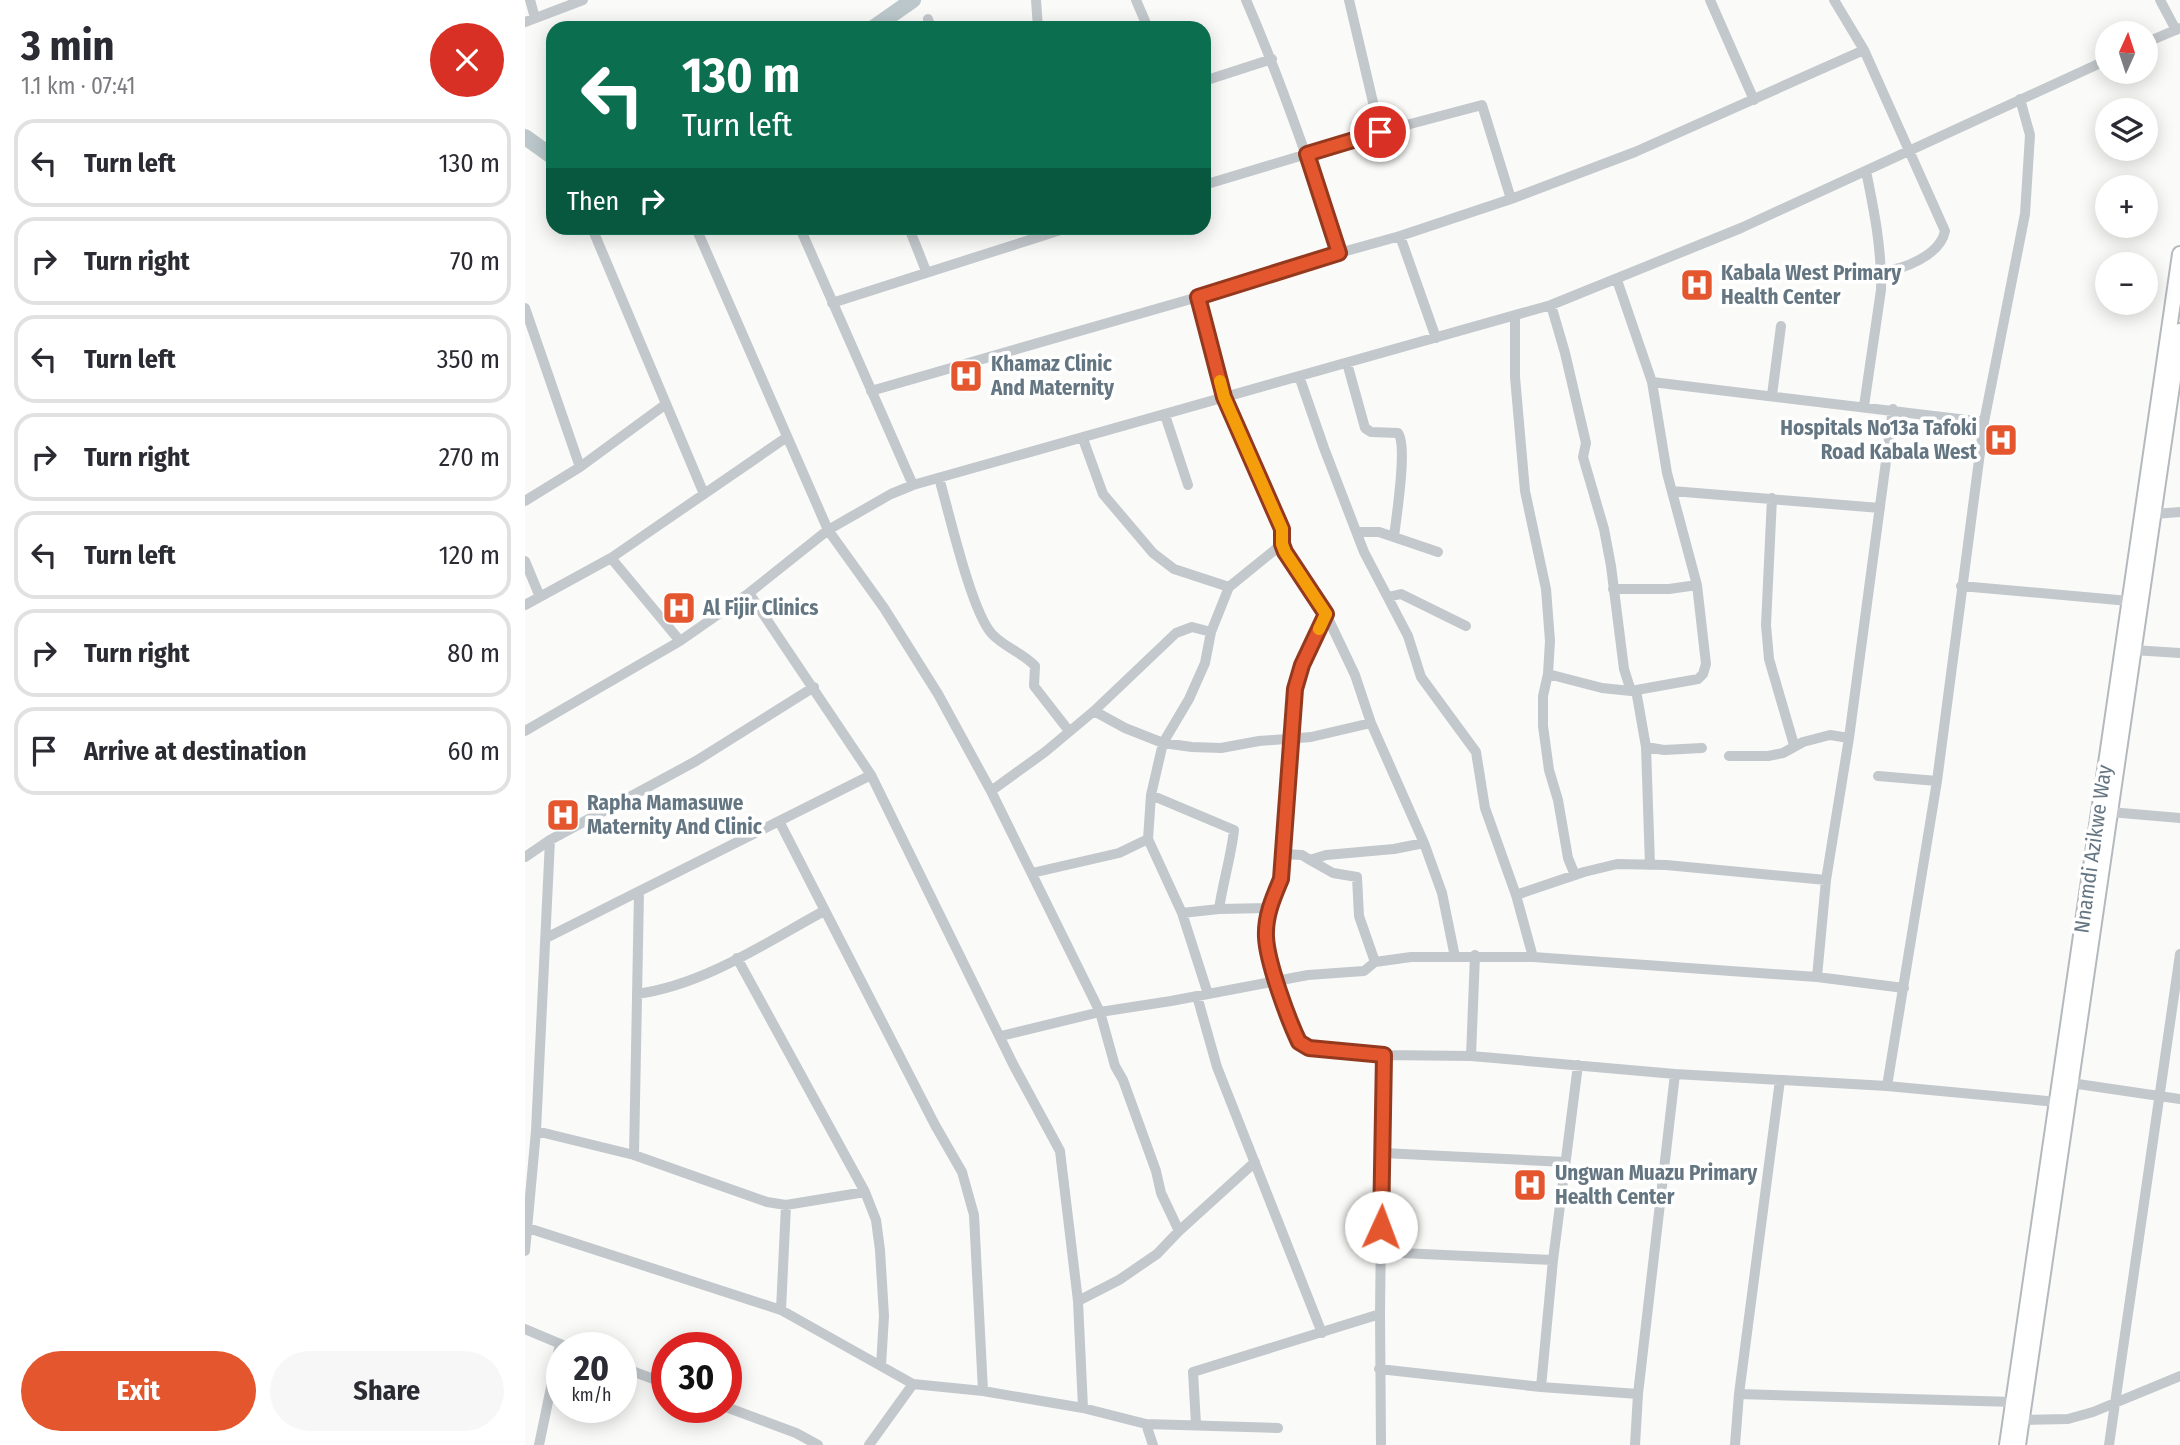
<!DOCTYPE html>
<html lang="en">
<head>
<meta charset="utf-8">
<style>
	body { margin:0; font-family:"Fira Sans Condensed",sans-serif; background:#f7f7f7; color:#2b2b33; height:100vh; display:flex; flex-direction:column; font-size:26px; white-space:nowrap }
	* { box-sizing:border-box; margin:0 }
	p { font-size:23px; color:#7c7c81 }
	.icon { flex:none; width:38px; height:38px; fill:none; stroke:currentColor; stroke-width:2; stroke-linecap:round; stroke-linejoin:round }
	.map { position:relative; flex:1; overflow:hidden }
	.drawer { display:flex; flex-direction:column; background:#fff; width:525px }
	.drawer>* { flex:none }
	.banner { position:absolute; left:21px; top:21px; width:665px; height:214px; border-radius:21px; box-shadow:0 4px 18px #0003; background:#0b6e4f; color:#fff; overflow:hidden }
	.needle { width:46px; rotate:3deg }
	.buttons { position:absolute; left:1570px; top:21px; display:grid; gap:14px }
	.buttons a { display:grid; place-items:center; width:63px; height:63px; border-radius:50%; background:#fff; box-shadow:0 4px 18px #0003; font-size:35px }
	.speed { position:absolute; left:21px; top:1332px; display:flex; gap:14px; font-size:35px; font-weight:700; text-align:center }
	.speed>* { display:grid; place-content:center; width:91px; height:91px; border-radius:50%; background:#fff; box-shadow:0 4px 18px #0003; line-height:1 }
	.speed small { font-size:18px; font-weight:400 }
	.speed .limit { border:10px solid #d22; background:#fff; color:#111 }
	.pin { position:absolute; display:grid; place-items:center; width:60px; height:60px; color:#fff; margin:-30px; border:4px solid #fff; border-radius:50%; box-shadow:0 2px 7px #0007 }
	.me { position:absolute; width:77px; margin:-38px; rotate:2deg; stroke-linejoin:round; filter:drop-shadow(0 0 5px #0008) }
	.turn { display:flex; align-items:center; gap:24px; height:147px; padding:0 21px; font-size:32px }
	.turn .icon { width:91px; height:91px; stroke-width:2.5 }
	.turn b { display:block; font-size:49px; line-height:60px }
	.then { display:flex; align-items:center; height:66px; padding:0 21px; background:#0003; gap:14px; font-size:26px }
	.round { display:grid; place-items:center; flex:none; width:74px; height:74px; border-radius:37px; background:#f7f7f7 }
	.summary { display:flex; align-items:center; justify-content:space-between; height:119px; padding:0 21px }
	h1 { font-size:42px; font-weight:700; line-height:52px }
	.primary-button { display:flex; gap:14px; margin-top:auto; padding:14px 21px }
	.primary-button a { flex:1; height:80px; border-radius:42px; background:#e4572e; color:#fff; font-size:28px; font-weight:700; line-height:80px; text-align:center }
	.primary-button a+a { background:#f7f7f7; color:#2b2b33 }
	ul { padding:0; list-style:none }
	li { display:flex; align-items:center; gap:21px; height:88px; margin:0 14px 10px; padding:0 7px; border:4px solid #e1e1e2; border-radius:21px }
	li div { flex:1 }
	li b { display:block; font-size:26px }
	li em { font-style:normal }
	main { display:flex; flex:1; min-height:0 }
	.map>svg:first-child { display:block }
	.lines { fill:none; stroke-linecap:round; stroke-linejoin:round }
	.river { stroke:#bbc7cb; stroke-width:16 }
	.highway-casing { stroke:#b4b9bd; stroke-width:18 }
	.minor { stroke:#c3c8cc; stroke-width:10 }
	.highway { stroke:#fff; stroke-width:14 }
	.route-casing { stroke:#94391e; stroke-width:18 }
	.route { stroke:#e4572e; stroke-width:12 }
	.slow { stroke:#f59e0b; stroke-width:12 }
	.labels { text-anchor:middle; stroke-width:7; stroke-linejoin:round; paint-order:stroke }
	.poi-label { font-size:21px; font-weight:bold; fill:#657683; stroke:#fff; text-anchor:start }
	.street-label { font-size:21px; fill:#657683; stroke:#fff }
</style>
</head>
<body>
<main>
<section class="drawer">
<div class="summary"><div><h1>3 min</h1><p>1.1 km · 07:41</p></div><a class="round" style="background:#d93025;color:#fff"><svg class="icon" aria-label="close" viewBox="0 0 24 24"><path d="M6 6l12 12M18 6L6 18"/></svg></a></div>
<ul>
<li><svg class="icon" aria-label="left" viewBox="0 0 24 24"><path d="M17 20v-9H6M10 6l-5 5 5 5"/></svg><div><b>Turn left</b></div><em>130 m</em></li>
<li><svg class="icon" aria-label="right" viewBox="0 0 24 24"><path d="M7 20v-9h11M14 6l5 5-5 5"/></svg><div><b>Turn right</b></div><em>70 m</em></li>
<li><svg class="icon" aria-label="left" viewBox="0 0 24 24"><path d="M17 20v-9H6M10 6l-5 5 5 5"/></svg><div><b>Turn left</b></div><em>350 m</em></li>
<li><svg class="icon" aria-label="right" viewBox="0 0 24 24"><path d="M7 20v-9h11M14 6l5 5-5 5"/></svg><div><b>Turn right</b></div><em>270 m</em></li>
<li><svg class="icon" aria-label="left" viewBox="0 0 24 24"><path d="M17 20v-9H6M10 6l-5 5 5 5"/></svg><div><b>Turn left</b></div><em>120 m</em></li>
<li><svg class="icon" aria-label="right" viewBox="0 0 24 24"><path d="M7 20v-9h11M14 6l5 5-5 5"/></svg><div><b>Turn right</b></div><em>80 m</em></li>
<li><svg class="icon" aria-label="arrive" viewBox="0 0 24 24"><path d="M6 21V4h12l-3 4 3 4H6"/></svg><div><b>Arrive at destination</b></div><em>60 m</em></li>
</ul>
<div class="primary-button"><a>Exit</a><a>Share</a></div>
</section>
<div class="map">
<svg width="1655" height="1445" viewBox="0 0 1655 1445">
	<rect width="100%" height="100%" fill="#fafaf8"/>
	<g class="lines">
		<path class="river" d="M348,28L388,0
			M0,137L28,157"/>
		<defs>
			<path id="highway" d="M1482,1445L1655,254
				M1493,1445L1655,331"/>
		</defs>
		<use href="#highway" class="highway-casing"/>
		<path class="minor" d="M5,0L10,18
			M511,0L513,28
			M611,0L623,28
			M721,0C757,83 786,167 814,253
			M824,0L855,132
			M1185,0L1229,100
			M1309,0L1339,50L1420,231C1415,255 1379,270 1356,271
			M1635,0L1651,30
			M403,19L406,28
			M0,22L58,0
			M1620,43L1655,28
			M679,81L747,59
			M679,185L855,132L957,105L986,199
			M67,228L179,494
			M171,228L303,530L359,608L413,694L466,791L575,1012L590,1066L598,1080L631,1171L636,1193L654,1231
			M275,228L388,485
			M384,228L401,271
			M875,236L911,338
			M673,297L699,397L757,529V544L760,552L801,614L830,675L846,723L899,843L917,893L930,957
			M307,303L542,228
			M1026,305L1040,353L1061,443L1058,457L1079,529L1086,566L1099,669L1106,691
			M0,308L55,467
			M990,317V377L1000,491L1021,589L1025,641L1023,674L1018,696V726L1024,770L1033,800L1043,858L1050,875
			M822,363L840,428L846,432L873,433C883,446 871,518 869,537
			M774,376L799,448L839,552L883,636L896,677L951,752L960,808L991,895L1008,957
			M1127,382L1459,422
			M346,391L673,297L814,253L875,236L986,199L1110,152L1339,50
			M1247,395L1256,326
			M1339,406L1356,290C1357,250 1349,210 1341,171
			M640,415L663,485
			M558,439L578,494L628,553L649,569L704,587
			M414,478C424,512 446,611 467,634C479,647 498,653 510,666L509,686L544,731
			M1147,491L1355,508
			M1247,498L1241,625L1244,659L1269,745
			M0,501L55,467L141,404
			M1630,514L1655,512
			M833,532H854L913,552
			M86,558L155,641
			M0,561L15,597
			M1436,586L1604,601
			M1088,589H1144L1172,585
			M224,593L346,775L489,1066L535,1151L553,1301L558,1408
			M863,597L876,594L941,626
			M0,605L86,558L262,437
			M801,614L777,665L770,689L756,879C752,889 746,900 743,910C735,949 757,1007 774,1042L784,1048L858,1055L946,1056L1150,1074L1362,1086L1532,1102
			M1608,650L1655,653
			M1023,674L1077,688L1106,691L1173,679L1178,674L1181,664L1172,585L1142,473L1127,382L1092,280
			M1111,690L1121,747L1125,865
			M569,711L600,728L638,743L667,747L696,748L734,741L786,737L846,723
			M0,731L155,641L224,593L303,530L366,494L388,485L1026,305L1216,228L1582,60
			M1121,747L1139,750L1177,748
			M1204,756H1243L1258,753L1278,742L1305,735L1324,738
			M1353,776L1412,781
			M466,791L520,752L569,711L651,633L667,627L686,632
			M626,795L709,830C706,857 698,882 694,909
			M1585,812L1655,818
			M254,821L410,1125L437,1172L449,1215L458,1391
			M758,854L777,855L785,860L801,855L869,849L899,843
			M0,857L25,840L171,761L289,687
			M785,860L808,873L832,877L834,916L850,962
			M507,873L594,853L623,839
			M991,895L1059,872L1092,864L1141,865L1301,880
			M657,913L694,909L744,908
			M21,938L346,775
			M212,958L340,1192L351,1220L355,1250L359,1316L356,1366
			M1292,977L1301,880L1324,738L1368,409
			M112,994C179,985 240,943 299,911
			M683,994L657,913L623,839L626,795L638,743L664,699L680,663L686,632L704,587L757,544
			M672,996L692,1067L797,1333
			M476,1036L575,1012L646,1001L783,975L839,971L850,962L886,957H1008L1292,977L1379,988
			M946,1056L950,955
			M1546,1083L1655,1099
			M1362,1086L1412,781L1459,422L1500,214L1505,135L1495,99
			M11,1131L109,1155L242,1202L261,1205L340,1192
			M858,1153L1040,1162
			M109,1155L114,892
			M3,1228L256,1310L388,1384L458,1391L558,1408L621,1424L753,1428
			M0,1251L11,1131L25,840
			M855,1252L1028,1260
			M553,1301L594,1280L632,1254L654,1231L730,1162
			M256,1310L261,1205
			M0,1329L45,1348
			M96,1367L142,1384
			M854,1369L1016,1387L1113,1394
			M1016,1387L1028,1260L1053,1065
			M1214,1394L1489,1402
			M201,1407L271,1433L293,1445
			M1497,1420L1543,1419L1568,1412L1655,1376
			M621,1424L628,1445
			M671,1424L668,1372L855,1314
			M14,1445L35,1344
			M344,1445L388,1384
			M856,1445L855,1314L858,1055
			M1110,1445L1113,1394L1150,1074
			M1210,1445L1214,1394L1255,1080
			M1584,1445L1655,954"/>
		<use href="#highway" class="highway"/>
	</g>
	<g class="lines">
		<defs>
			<path id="route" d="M855,132L782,154L814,253L673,297L699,397L757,529V544L760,552L801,614L777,665L770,689L756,879C748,898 740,916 741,937C742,962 763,1019 774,1042L784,1048L859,1055L856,1227"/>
		</defs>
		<use href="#route" class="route-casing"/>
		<use href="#route" class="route"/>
		<path class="slow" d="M695,381L699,397L757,529V544L760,552L801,614L794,629"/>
	</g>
	<defs>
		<symbol id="hospital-square" viewBox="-11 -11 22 22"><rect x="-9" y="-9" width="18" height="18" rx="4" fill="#e4572e" stroke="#fff"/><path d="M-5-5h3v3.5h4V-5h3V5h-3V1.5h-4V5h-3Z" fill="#fff"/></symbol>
	</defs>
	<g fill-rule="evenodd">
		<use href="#hospital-square" x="1153" y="266" width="38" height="38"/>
		<use href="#hospital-square" x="422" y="357" width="38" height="38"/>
		<use href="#hospital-square" x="1457" y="421" width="38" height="38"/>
		<use href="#hospital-square" x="135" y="589" width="38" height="38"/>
		<use href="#hospital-square" x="19" y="796" width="38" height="38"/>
		<use href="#hospital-square" x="986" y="1166" width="38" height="38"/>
	</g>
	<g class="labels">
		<g class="poi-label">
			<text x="1196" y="280">Kabala West Primary<tspan x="1196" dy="24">Health Center</tspan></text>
			<text x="466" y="371">Khamaz Clinic<tspan x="466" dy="24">And Maternity</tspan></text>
			<text x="1452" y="435" text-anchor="end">Hospitals No13a Tafoki<tspan x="1452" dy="24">Road Kabala West</tspan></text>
			<text x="178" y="615">Al Fijir Clinics</text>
			<text x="62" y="810">Rapha Mamasuwe<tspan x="62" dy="24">Maternity And Clinic</tspan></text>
			<text x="1030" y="1180">Ungwan Muazu Primary<tspan x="1030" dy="24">Health Center</tspan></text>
		</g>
		<g class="street-label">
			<text transform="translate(1568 849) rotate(-82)" y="7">Nnamdi Azikwe Way</text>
		</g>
	</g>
</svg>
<div class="buttons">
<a><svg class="needle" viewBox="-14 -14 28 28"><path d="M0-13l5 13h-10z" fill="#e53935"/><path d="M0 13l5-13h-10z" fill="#7c7c81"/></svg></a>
<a><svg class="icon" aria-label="layers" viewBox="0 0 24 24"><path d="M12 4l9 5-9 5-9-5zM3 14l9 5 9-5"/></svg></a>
<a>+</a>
<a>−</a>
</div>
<div class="speed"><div>20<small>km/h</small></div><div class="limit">30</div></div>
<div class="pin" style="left:855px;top:132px;background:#d93025"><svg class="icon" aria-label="arrive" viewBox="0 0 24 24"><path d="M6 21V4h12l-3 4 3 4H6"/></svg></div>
<svg class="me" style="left:856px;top:1227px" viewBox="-20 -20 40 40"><circle r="19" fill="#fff"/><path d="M0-13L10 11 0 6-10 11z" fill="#e4572e"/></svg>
<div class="banner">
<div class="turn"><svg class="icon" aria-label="left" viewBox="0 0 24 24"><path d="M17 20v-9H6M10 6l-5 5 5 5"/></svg><div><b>130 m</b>Turn left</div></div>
<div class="then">Then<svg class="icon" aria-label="right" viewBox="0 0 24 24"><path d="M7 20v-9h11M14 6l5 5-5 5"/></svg></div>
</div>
</div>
</main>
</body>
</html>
